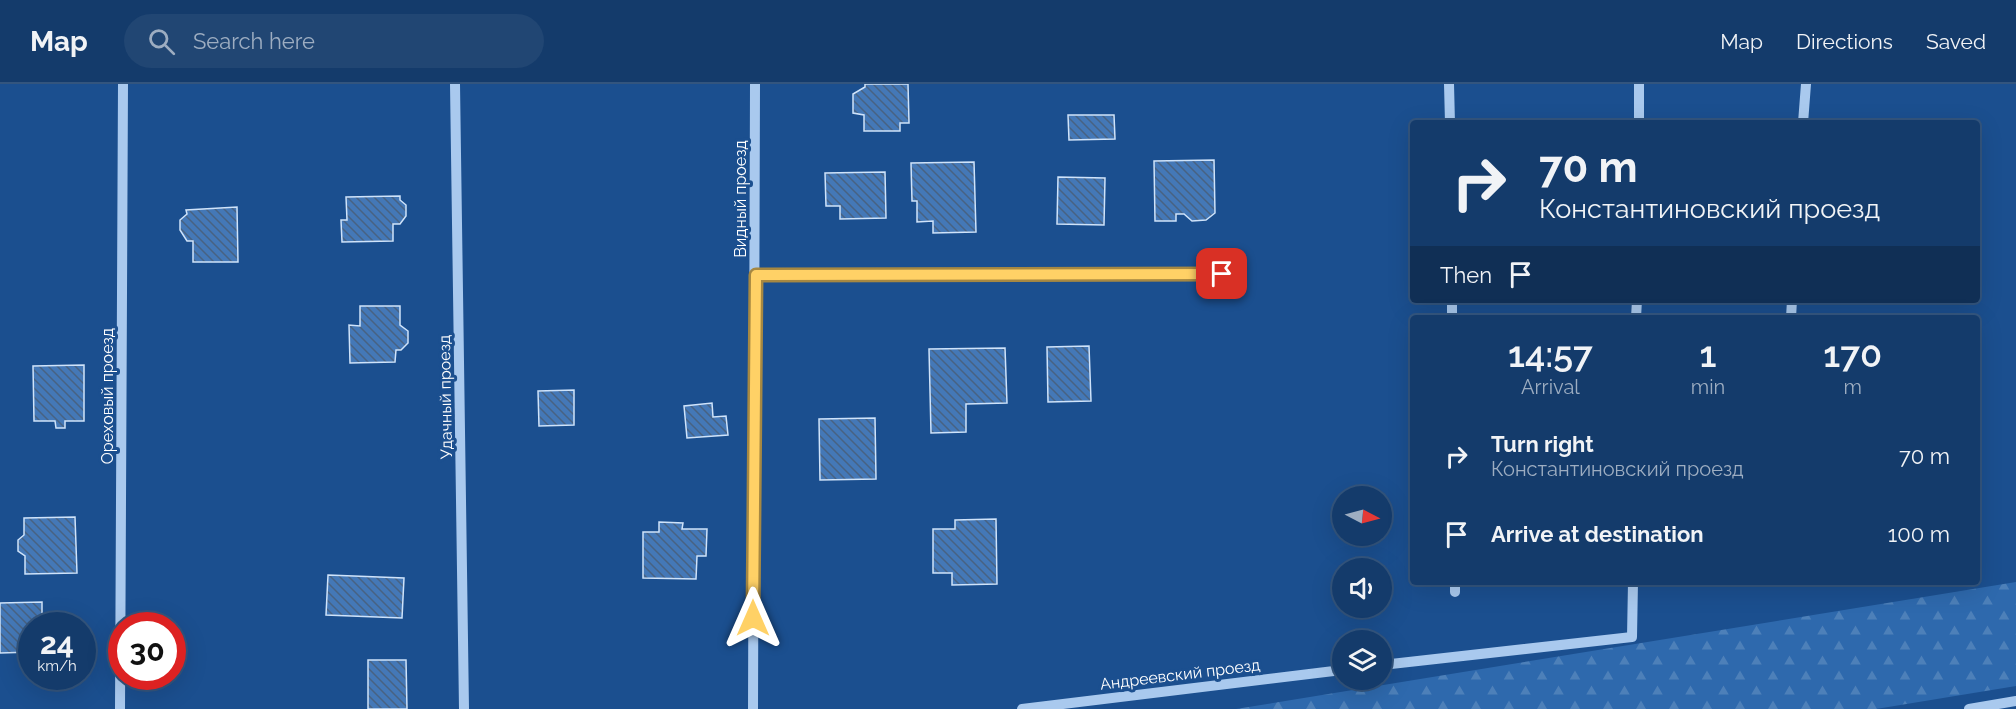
<!DOCTYPE html>
<html lang="en">
<head>
<meta charset="utf-8">
<style>
	body { margin:0; font-family:Raleway,sans-serif; background:#214673; color:#f1f3f6; height:100vh; display:flex; flex-direction:column; font-size:22px; white-space:nowrap }
	* { box-sizing:border-box; margin:0 }
	p { font-size:20px; color:#9dadc1 }
	.icon { flex:none; width:33px; height:33px; fill:none; stroke:currentColor; stroke-width:2; stroke-linecap:round; stroke-linejoin:round }
	.map { position:relative; flex:1; overflow:hidden }
	.panel { position:absolute; left:1410px; top:231px; width:570px; height:270px; display:flex; flex-direction:column; background:#143b6b; border-radius:6px; box-shadow:0 6px 24px #0002,0 0 0 2px #33557e }
	.panel>* { flex:none }
	.hud { position:absolute; left:1410px; top:36px; width:570px; height:183px; border-radius:6px; box-shadow:0 6px 24px #0002,0 0 0 2px #33557e; background:#143b6b; color:#f1f3f6; overflow:hidden }
	.needle { width:39px; rotate:96deg }
	.controls { position:absolute; left:1332px; top:402px; display:grid; gap:12px }
	.controls a { display:grid; place-items:center; width:60px; height:60px; border-radius:50%; background:#143b6b; box-shadow:0 6px 24px #0002,0 0 0 2px #33557e; font-size:30px }
	.speed { position:absolute; left:18px; top:528px; display:flex; gap:12px; font-size:30px; font-weight:700; text-align:center }
	.speed>* { display:grid; place-content:center; width:78px; height:78px; border-radius:50%; background:#143b6b; box-shadow:0 6px 24px #0002,0 0 0 2px #33557e; line-height:1 }
	.speed small { font-size:15px; font-weight:400 }
	.speed .limit { border:9px solid #d22; background:#fff; color:#111 }
	.pin { position:absolute; display:grid; place-items:center; width:51px; height:51px; color:#fff; margin:-26px; border-radius:12px; box-shadow:0 3px 9px #0006 }
	.me { position:absolute; width:66px; margin:-33px; rotate:0deg; stroke-linejoin:round; filter:drop-shadow(0 0 4px #0008) }
	.turn { display:flex; align-items:center; gap:21px; height:126px; padding:0 30px; font-size:27px }
	.turn .icon { width:78px; height:78px; stroke-width:2.5 }
	.turn b { display:block; font-size:42px; line-height:51px }
	.then { display:flex; align-items:center; height:57px; padding:0 30px; background:#0003; gap:12px; font-size:22px }
	.eta { display:flex; justify-content:space-evenly; align-items:center; height:102px; text-align:center }
	.eta b { font-size:36px; font-weight:600; line-height:42px }
	ul { padding:0; list-style:none }
	li { display:flex; align-items:center; gap:18px; height:78px; padding:0 30px }
	li div { flex:1 }
	li b { display:block; font-size:22px }
	li em { font-style:normal }
	header { display:flex; align-items:center; gap:36px; box-sizing:border-box; height:84px; padding:0 30px; background:#143b6b; border-bottom:2px solid #33557e }
	header strong { font-size:28px }
	nav { display:flex; gap:33px; margin-inline-start:auto; font-size:21px }
	.search { width:420px; height:54px; background:#214673; display:flex; align-items:center; gap:15px; box-sizing:border-box; padding:0 21px; border-radius:33px; color:#9dadc1; font-size:22px }
	.map>svg:first-child { display:block }
	.forest { fill:url(#forest-firs) }
	.building { fill:url(#building-back-hatch); stroke:#cfe3fa; stroke-width:1.5 }
	.lines { fill:none; stroke-linecap:round; stroke-linejoin:round }
	.minor { stroke:#a9c9ee; stroke-width:10 }
	.route-casing { stroke:#a68842; stroke-width:15 }
	.route { stroke:#ffd166; stroke-width:10 }
	.labels { text-anchor:middle; stroke-width:6; stroke-linejoin:round; paint-order:stroke }
	.street-label { font-size:16px; fill:#fff; stroke:#1b4f8f }
</style>
</head>
<body>
<header>
<strong>Map</strong>
<div class="search"><svg class="icon" aria-label="search" viewBox="0 0 24 24"><circle cx="10" cy="10" r="6"/><path d="M15 15l6 6"/></svg>Search here</div>
<nav><a>Map</a><a>Directions</a><a>Saved</a></nav>
</header>
<div class="map">
<svg width="2016" height="625" viewBox="0 0 2016 625">
	<defs>
		<pattern id="forest-firs" width="22" height="20" patternUnits="userSpaceOnUse" patternTransform="scale(1.5)"><rect width="22" height="20" fill="#2e69ad"/><path d="M5 1l3.5 6h-7zM16 11l3.5 6h-7z" fill="#4d80b9"/></pattern>
		<pattern id="building-back-hatch" width="6" height="6" patternUnits="userSpaceOnUse" patternTransform="scale(1.5)"><rect width="6" height="6" fill="#4478b7"/><path d="M-1 5l2 2M0 0l6 6M5-1l2 2" fill="none" stroke="#486282"/></pattern>
	</defs>
	<rect width="100%" height="100%" fill="#1b4f8f"/>
	<path class="forest" d="M2016,498V602L1876,625H1236Z"/>
	<path class="building" d="M865,0H908L909,39H900V47H864V31L853,29V10L865,3Z
		M1068,31H1114L1115,55L1069,56Z
		M1214,76L1215,129L1206,136L1192,137L1184,130H1176V137H1155L1154,77Z
		M974,78L976,148L933,149V137L917,138V117H912L911,79Z
		M885,88L886,134L840,135V122H826L825,89Z
		M1058,93L1105,94L1104,141L1057,140Z
		M400,112V116L406,121V132L400,140H393V157L342,158L341,136H347L346,113Z
		M237,123L238,178H193V157H187L180,146V136L187,130L186,126Z
		M360,222H400V241L408,247V259L401,266H396L395,278L350,279L349,241L360,242Z
		M1089,262L1091,317L1048,318L1047,263Z
		M1005,264L1007,319L966,320V348L931,349L929,265Z
		M84,281V337H65V344H56L55,337H34L33,282Z
		M574,306V341L539,342L538,307Z
		M712,319L713,333L726,332L728,351L687,354L684,322Z
		M875,334L876,395L820,396L819,335Z
		M75,433L77,489L25,490V472L18,467V456L24,451V434Z
		M996,435L997,500L952,501V489H933V445H955V436Z
		M659,438L683,439L682,445H707L706,472H697L696,495L643,494V448H659Z
		M328,491L404,494L402,534L326,531Z
		M42,518V542H32V568L0,569V519Z
		M368,576H406L407,625H368Z"/>
	<g class="lines">
		<path class="minor" d="M455,0L464,625
			M1449,0L1450,39
			M1639,39V0
			M1803,39L1806,0
			M756,191H1222
			M1452,216V234
			M1636,234L1637,216
			M1791,234L1792,216
			M1455,498V508
			M1382,581L1632,553L1633,498
			M120,625L123,0
			M753,625L755,0
			M1022,625L1342,586
			M1969,625L2016,617"/>
	</g>
	<g class="lines">
		<defs>
			<path id="route" d="M753,534L756,191L1222,190"/>
		</defs>
		<use href="#route" class="route-casing"/>
		<use href="#route" class="route"/>
	</g>
	<g class="labels">
		<g class="street-label">
			<text transform="translate(740 115) rotate(-90)" y="6">Видный проезд</text>
			<text transform="translate(107 312) rotate(-90)" y="6">Ореховый проезд</text>
			<text transform="translate(445 313) rotate(-91)" y="6">Удачный проезд</text>
			<text transform="translate(1180 590) rotate(-7)" y="6">Андреевский проезд</text>
		</g>
	</g>
</svg>
<div class="controls">
<a><svg class="needle" viewBox="-14 -14 28 28"><path d="M0-13l5 13h-10z" fill="#e53935"/><path d="M0 13l5-13h-10z" fill="#9dadc1"/></svg></a>
<a><svg class="icon" aria-label="sound" viewBox="0 0 24 24"><path d="M4 9h4l5-4v14l-5-4H4zM17 9q2 3 0 6"/></svg></a>
<a><svg class="icon" aria-label="layers" viewBox="0 0 24 24"><path d="M12 4l9 5-9 5-9-5zM3 14l9 5 9-5"/></svg></a>
</div>
<div class="speed"><div>24<small>km/h</small></div><div class="limit">30</div></div>
<div class="pin" style="left:1222px;top:190px;background:#d93025"><svg class="icon" aria-label="arrive" viewBox="0 0 24 24"><path d="M6 21V4h12l-3 4 3 4H6"/></svg></div>
<svg class="me" style="left:753px;top:534px" viewBox="-20 -20 40 40"><path d="M0-17L14 15 0 8-14 15z" fill="#ffd166" stroke="#fff" stroke-width="4"/></svg>
<div class="hud">
<div class="turn"><svg class="icon" aria-label="right" viewBox="0 0 24 24"><path d="M7 20v-9h11M14 6l5 5-5 5"/></svg><div><b>70 m</b>Константиновский проезд</div></div>
<div class="then">Then<svg class="icon" aria-label="arrive" viewBox="0 0 24 24"><path d="M6 21V4h12l-3 4 3 4H6"/></svg></div>
</div>
<section class="panel">
<div class="eta">
<div><b>14:57</b><p>Arrival</p></div>
<div><b>1</b><p>min</p></div>
<div><b>170</b><p>m</p></div>
</div>
<ul>
<li><svg class="icon" aria-label="right" viewBox="0 0 24 24"><path d="M7 20v-9h11M14 6l5 5-5 5"/></svg><div><b>Turn right</b><p>Константиновский проезд</p></div><em>70 m</em></li>
<li><svg class="icon" aria-label="arrive" viewBox="0 0 24 24"><path d="M6 21V4h12l-3 4 3 4H6"/></svg><div><b>Arrive at destination</b></div><em>100 m</em></li>
</ul>
</section>
</div>
</body>
</html>
